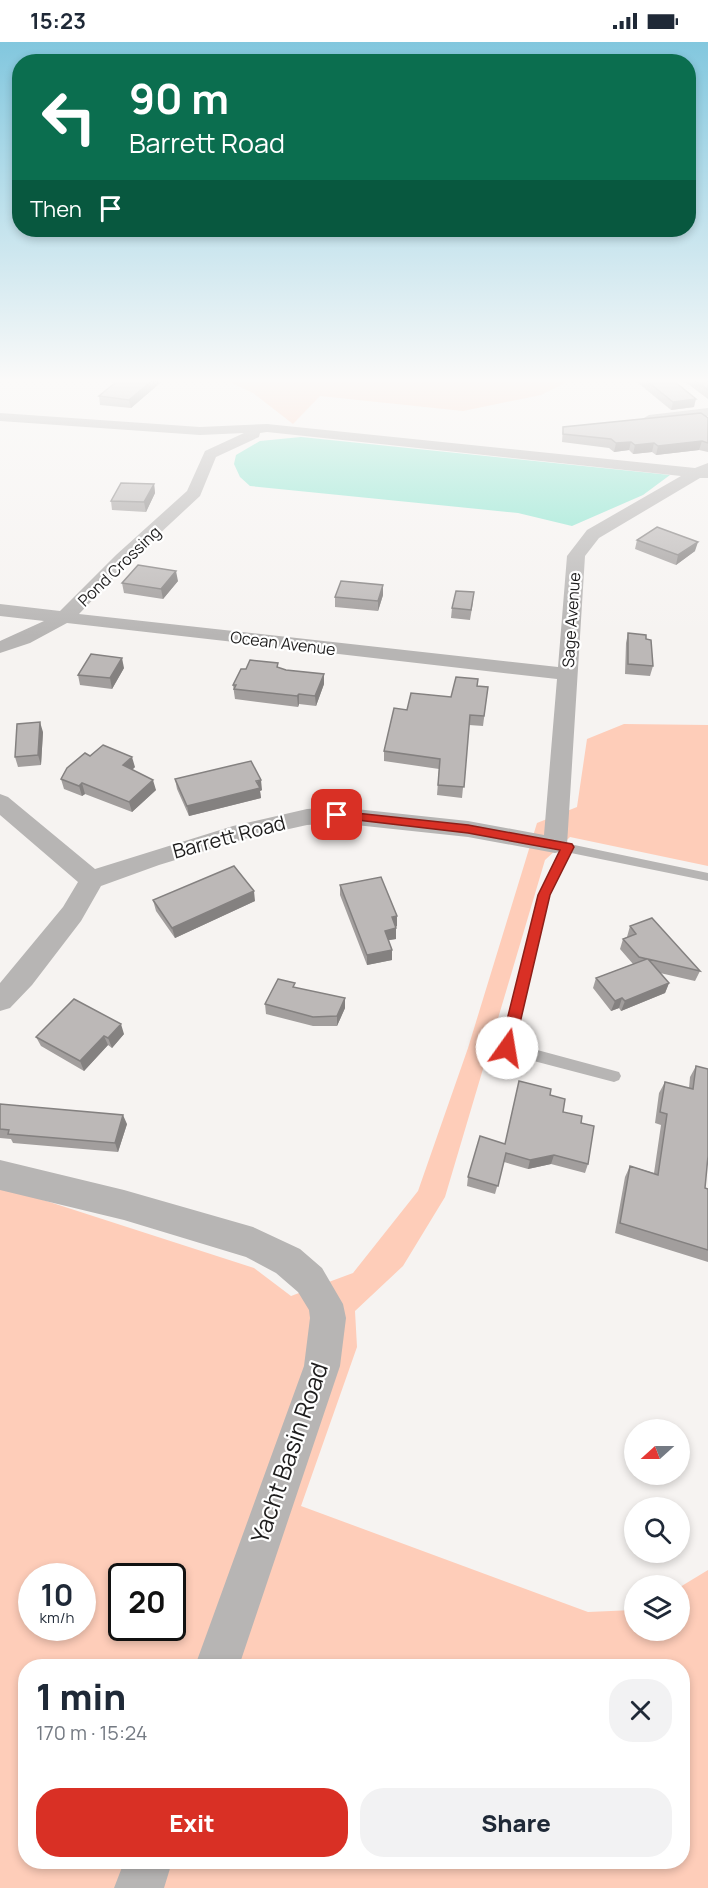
<!DOCTYPE html>
<html lang="en">
<head>
<meta charset="utf-8">
<style>
	body { margin:0; font-family:Manrope,sans-serif; background:#f2f2f3; color:#1f2937; height:100vh; display:flex; flex-direction:column; font-size:22px; white-space:nowrap }
	* { box-sizing:border-box; margin:0 }
	p { font-size:20px; color:#747a83 }
	.icon { flex:none; width:33px; height:33px; fill:none; stroke:currentColor; stroke-width:2; stroke-linecap:round; stroke-linejoin:round }
	.map { position:relative; flex:1; overflow:hidden }
	.details { position:absolute; left:18px; top:1617px; width:672px; height:210px; display:flex; flex-direction:column; background:#fff; border-radius:24px; box-shadow:0 3px 9px #0003 }
	.details>* { flex:none }
	.top-card { position:absolute; left:12px; top:12px; width:684px; height:183px; border-radius:24px; box-shadow:0 3px 9px #0003; background:#0b6e4f; color:#fff; overflow:hidden }
	.needle { width:39px; rotate:249deg }
	.tools { position:absolute; left:624px; top:1377px; display:grid; gap:12px }
	.tools a { display:grid; place-items:center; width:66px; height:66px; border-radius:50%; background:#fff; box-shadow:0 3px 9px #0003; font-size:30px }
	.speed { position:absolute; left:18px; top:1521px; display:flex; gap:12px; font-size:30px; font-weight:700; text-align:center }
	.speed>* { display:grid; place-content:center; width:78px; height:78px; border-radius:50%; background:#fff; box-shadow:0 3px 9px #0003; line-height:1 }
	.speed small { font-size:15px; font-weight:400 }
	.speed .limit { border:3px solid #111; border-radius:9px; background:#fff; color:#111 }
	.pin { position:absolute; display:grid; place-items:center; width:51px; height:51px; color:#fff; margin:-26px; border-radius:12px; box-shadow:0 3px 9px #0006 }
	.me { position:absolute; width:66px; margin:-33px; rotate:13deg; stroke-linejoin:round; filter:drop-shadow(0 0 4px #0008) }
	.turn { display:flex; align-items:center; gap:21px; height:126px; padding:0 18px; font-size:27px }
	.turn .icon { width:78px; height:78px; stroke-width:2.5 }
	.turn b { display:block; font-size:42px; line-height:51px }
	.then { display:flex; align-items:center; height:57px; padding:0 18px; background:#0003; gap:12px; font-size:22px }
	.round { display:grid; place-items:center; flex:none; width:63px; height:63px; border-radius:24px; background:#f2f2f3 }
	.head { display:flex; align-items:center; justify-content:space-between; height:102px; padding:0 18px }
	h1 { font-size:36px; font-weight:800; line-height:45px }
	.button { display:flex; gap:12px; margin-top:auto; padding:12px 18px }
	.button a { flex:1; height:69px; border-radius:24px; background:#d93025; color:#fff; font-size:24px; font-weight:800; line-height:69px; text-align:center }
	.button a+a { background:#f2f2f3; color:#1f2937 }
	.status { display:flex; justify-content:space-between; align-items:center; height:42px; padding:0 30px; background:#fff; direction:ltr }
	.status svg { height:16px; fill:currentColor }
	.map>svg:first-child { display:block }
	.green { fill:#fecdb9; fill-rule:evenodd }
	.water { fill:#89e4ce }
	.lines { fill:none; stroke-linecap:round; stroke-linejoin:round }
	.service { fill:#b7b5b4; fill-rule:evenodd }
	.minor { fill:#b7b5b4; fill-rule:evenodd }
	.wall { fill:#a29e9d }
	.shaded-wall { fill:#848180 }
	.building { fill:#bcb8b7; stroke:#848180; stroke-width:1.5 }
	.route { fill:#d93025; stroke:#8d1f18; stroke-width:1.5 }
	.labels { text-anchor:middle; stroke-width:4.5; stroke-linejoin:round; paint-order:stroke }
	.far-street-label { font-size:16px; fill:#1e1d1d; stroke:#fff }
	.street-label { font-size:20px; fill:#1e1d1d; stroke:#fff }
	.near-street-label { font-size:24px; fill:#1e1d1d; stroke:#fff }
</style>
</head>
<body>
<div class="status"><b>15:23</b><svg viewBox="0 0 49 12"><path d="M0 12V9h3v3zM5 12V6h3v6zM10 12V3h3v9zM15 12V0h3v12zM26 1h20v11H26zM47 4h2v5h-2z"/></svg></div>
<div class="map">
<svg width="708" height="1846" viewBox="0 0 708 1846">
	<rect width="100%" height="100%" fill="#f6f3f1"/>
	<path class="green" d="M221,336H575L541,353L463,369L320,354L293,382L253,351Z
		M624,682L708,683V824L570,795L545,818L445,1155L403,1224L355,1269L357,1305L301,1464L588,1570L634,1568V1588H680V1545L708,1528V1846H0V1144L254,1226L291,1254L353,1231L418,1149L468,1006L537,781L577,765L587,697ZM32,1534H82V1586H32ZM122,1534H172V1586H122ZM26,1624H682V1820H26Z"/>
	<path class="water" d="M301,395L670,433L643,453L572,484L518,471L250,444L240,435L234,422L236,413L260,399Z"/>
	<g class="lines">
		<path class="service" d="M560,800L708,831V839L571,811L550,853L515,1002L619,1030L621,1034L619,1038L614,1040L507,1012L502,1010L500,1006L538,853L560,808L554,804Z"/>
		<path class="minor" d="M708,366V374L649,381L642,377L649,373Z
			M0,371L200,385L267,382L695,426L708,421V436H700L599,496L585,514L567,803L564,809L555,811L468,795L337,781L307,783L244,797L159,823L101,844L81,879L32,943L10,966L0,969V941L63,865L78,840L0,773V752L8,755L95,827L233,784L307,767L337,765L468,779L544,793L557,637L67,581L30,601L0,611V599L44,579L0,574V562L60,569L116,513L187,449L205,409L244,391L200,393L0,379ZM260,391L267,390L681,434L587,488L567,514L558,625L79,572L128,521L200,454L216,415L259,395Z
			M0,1118L124,1148L253,1185L300,1207L322,1226L343,1262L346,1276L340,1324L239,1624H195L304,1324L310,1276L309,1268L298,1250L276,1231L246,1215L124,1178L0,1148Z
			M124,1820H172L164,1846H114Z"/>
	</g>
	<path class="wall" d="M632,336H670L694,365L671,368Z
		M680,336H708V357Z
		M160,341L131,366L100,363L99,354Z
		M708,376V410L699,408L656,413L652,410L633,412L629,408L614,410L609,406L562,400L563,385Z
		M154,442L155,451L146,470L112,468L111,459Z
		M637,498L695,509L676,523L635,507Z
		M178,539L163,557L124,551L122,541Z
		M383,543V553L378,569L335,565V555Z
		M473,560L470,578L451,576L452,566Z
		M628,591L646,597L653,624L650,634L625,632L626,601Z
		M278,621V626L286,628L324,632V642L316,664L299,662L298,665L235,657L233,643L246,627Z
		M124,626L112,647L80,643L78,633Z
		M477,644L488,645L483,684L469,683L462,756L437,753L439,727L384,719V709L407,668L451,655Z
		M43,690L41,723L18,725L15,715Z
		M90,714L135,725L132,728L156,748L132,770L85,752L82,754L64,747L61,737Z
		M175,737L262,748L260,749L261,756L189,774L177,747Z
		M340,843L397,884L396,885V897L388,898L392,908V918L367,923L340,853Z
		M153,858L255,859L175,896L156,869Z
		M630,884L700,929L695,939L660,931L669,941L665,951L621,969L619,966L611,969L593,946L596,936L633,922L620,907L623,897L627,895Z
		M295,945L345,966L337,984H313L266,972L265,962Z
		M124,992L112,1006L108,1003L84,1029L41,1004L36,995Z
		M696,1024L705,1146L708,1147V1220L615,1191L625,1135L630,1124L654,1131L661,1083L655,1081L659,1051L665,1040L689,1046L690,1035Z
		M550,1053L563,1070L581,1081L588,1122L585,1131L551,1122L528,1127L504,1120L495,1152L467,1144L468,1135L505,1102Z
		M0,1062L127,1082L118,1110L13,1101L11,1097L0,1096Z"/>
	<path class="shaded-wall" d="M155,336H159L160,341L131,366L129,358Z
		M696,357L694,365L671,368L673,360Z
		M702,399L699,408L656,413L658,404Z
		M631,400L629,408L614,410L616,401Z
		M654,401L652,410L633,412L635,403Z
		M154,442L155,451L146,470L144,460Z
		M698,500L695,509L676,523L678,513Z
		M176,529L178,539L163,557L161,547Z
		M383,543V553L378,569V559Z
		M122,616L124,626L112,647L110,636Z
		M324,632V642L316,664L315,654Z
		M299,652V662L298,665L297,654Z
		M40,680L43,690L41,723L38,713Z
		M132,715L135,725L125,734L123,723Z
		M153,738L156,748L132,770L129,760Z
		M261,738L262,748L260,749L261,756L189,774L187,764Z
		M82,741L85,752L82,754L79,744Z
		M254,849L255,859L175,896L172,886Z
		M397,874V884L391,886L392,875Z
		M396,886V897L384,899L385,889Z
		M392,908V918L367,923V913Z
		M669,941L665,951L621,969L625,959Z
		M345,956V966L337,984V974Z
		M622,956L619,966L611,969L615,959Z
		M121,982L124,992L112,1006L108,996Z
		M104,994L108,1003L84,1029L80,1019Z
		M123,1073L127,1082L118,1110L115,1101Z
		M554,1113L551,1122L528,1127L530,1118Z"/>
	<path class="building" d="M121,336H155L129,358L99,354Z
		M643,336H670L696,357L673,360Z
		M692,336H708V348Z
		M701,371L708,376V401L702,399L658,404L654,401L635,403L631,400L616,401L611,397L563,392V385Z
		M121,441L154,442L144,460L111,459Z
		M657,485L698,500L678,513L637,498Z
		M138,523L176,529L161,547L122,541Z
		M341,539L383,543L378,559L335,555Z
		M456,549L474,550L471,568L452,566Z
		M628,591L646,593V597L651,598L653,624L628,622Z
		M91,612L122,616L110,636L78,633Z
		M250,618L278,621L277,625L286,628L324,632L315,654L299,652L297,654L234,647L236,643H233L241,627H246Z
		M456,635L478,637L477,644L488,645L484,674L470,673L464,745L438,743L440,717L384,709L394,666L407,668L411,651L451,655Z
		M40,680L38,713L15,715L17,682Z
		M103,703L132,715L123,723L153,738L129,760L82,741L79,744L61,737L67,726L85,711L90,714Z
		M251,719L261,738L256,739L260,746L187,764L175,737Z
		M234,824L254,849L172,886L153,858Z
		M381,835L397,874L392,875L396,886L385,889L392,908L367,913L340,843Z
		M652,876L700,929L648,917L669,941L625,959L622,956L615,959L596,936L647,917L639,915L623,897L636,892L630,884Z
		M278,937L295,941L293,945L345,956L337,974L313,975L265,962Z
		M74,957L121,982L108,996L104,994L80,1019L36,995Z
		M696,1024L708,1027V1114L705,1146L708,1147V1208L620,1181L630,1124L658,1133L667,1072L660,1070L665,1040L693,1047Z
		M519,1039L551,1047L550,1053L565,1057L563,1070L582,1074L581,1081L594,1084L588,1122L554,1113L530,1118L506,1111L498,1144L468,1135L480,1094L505,1102Z
		M0,1062L123,1073L115,1101L8,1092L9,1088L0,1087Z"/>
	<linearGradient id="sky" x2="0" y2="1"><stop stop-color="#82c7de"/><stop offset="0.57" stop-color="#fbfaf9"/><stop offset="1" stop-color="#fbfaf9" stop-opacity="0"/></linearGradient>
	<rect width="708" height="594" fill="url(#sky)"/>
	<path class="route" d="M337,769L468,783L572,802L574,805L550,853L513,1011H502L500,1006L538,853L560,808L468,791L332,775V770Z"/>
	<g class="labels">
		<g class="far-street-label">
			<text transform="translate(119 524) rotate(-44)" y="6">Pond Crossing</text>
			<text transform="translate(571 578) rotate(-86)" y="6">Sage Avenue</text>
			<text transform="translate(283 601) rotate(7)" y="6">Ocean Avenue</text>
		</g>
		<g class="street-label">
			<text transform="translate(229 795) rotate(-15)" y="7">Barrett Road</text>
		</g>
		<g class="near-street-label">
			<text transform="translate(290 1411) rotate(-71)" y="8">Yacht Basin Road</text>
		</g>
	</g>
</svg>
<div class="tools">
<a><svg class="needle" viewBox="-14 -14 28 28"><path d="M0-13l5 13h-10z" fill="#e53935"/><path d="M0 13l5-13h-10z" fill="#747a83"/></svg></a>
<a><svg class="icon" aria-label="search" viewBox="0 0 24 24"><circle cx="10" cy="10" r="6"/><path d="M15 15l6 6"/></svg></a>
<a><svg class="icon" aria-label="layers" viewBox="0 0 24 24"><path d="M12 4l9 5-9 5-9-5zM3 14l9 5 9-5"/></svg></a>
</div>
<div class="speed"><div>10<small>km/h</small></div><div class="limit">20</div></div>
<div class="pin" style="left:337px;top:773px;background:#d93025"><svg class="icon" aria-label="arrive" viewBox="0 0 24 24"><path d="M6 21V4h12l-3 4 3 4H6"/></svg></div>
<svg class="me" style="left:507px;top:1006px" viewBox="-20 -20 40 40"><circle r="19" fill="#fff"/><path d="M0-13L10 11 0 6-10 11z" fill="#d93025"/></svg>
<div class="top-card">
<div class="turn"><svg class="icon" aria-label="left" viewBox="0 0 24 24"><path d="M17 20v-9H6M10 6l-5 5 5 5"/></svg><div><b>90 m</b>Barrett Road</div></div>
<div class="then">Then<svg class="icon" aria-label="arrive" viewBox="0 0 24 24"><path d="M6 21V4h12l-3 4 3 4H6"/></svg></div>
</div>
<section class="details">
<div class="head"><div><h1>1 min</h1><p>170 m · 15:24</p></div><a class="round"><svg class="icon" aria-label="close" viewBox="0 0 24 24"><path d="M6 6l12 12M18 6L6 18"/></svg></a></div>
<div class="button"><a>Exit</a><a>Share</a></div>
</section>
</div>
</body>
</html>
